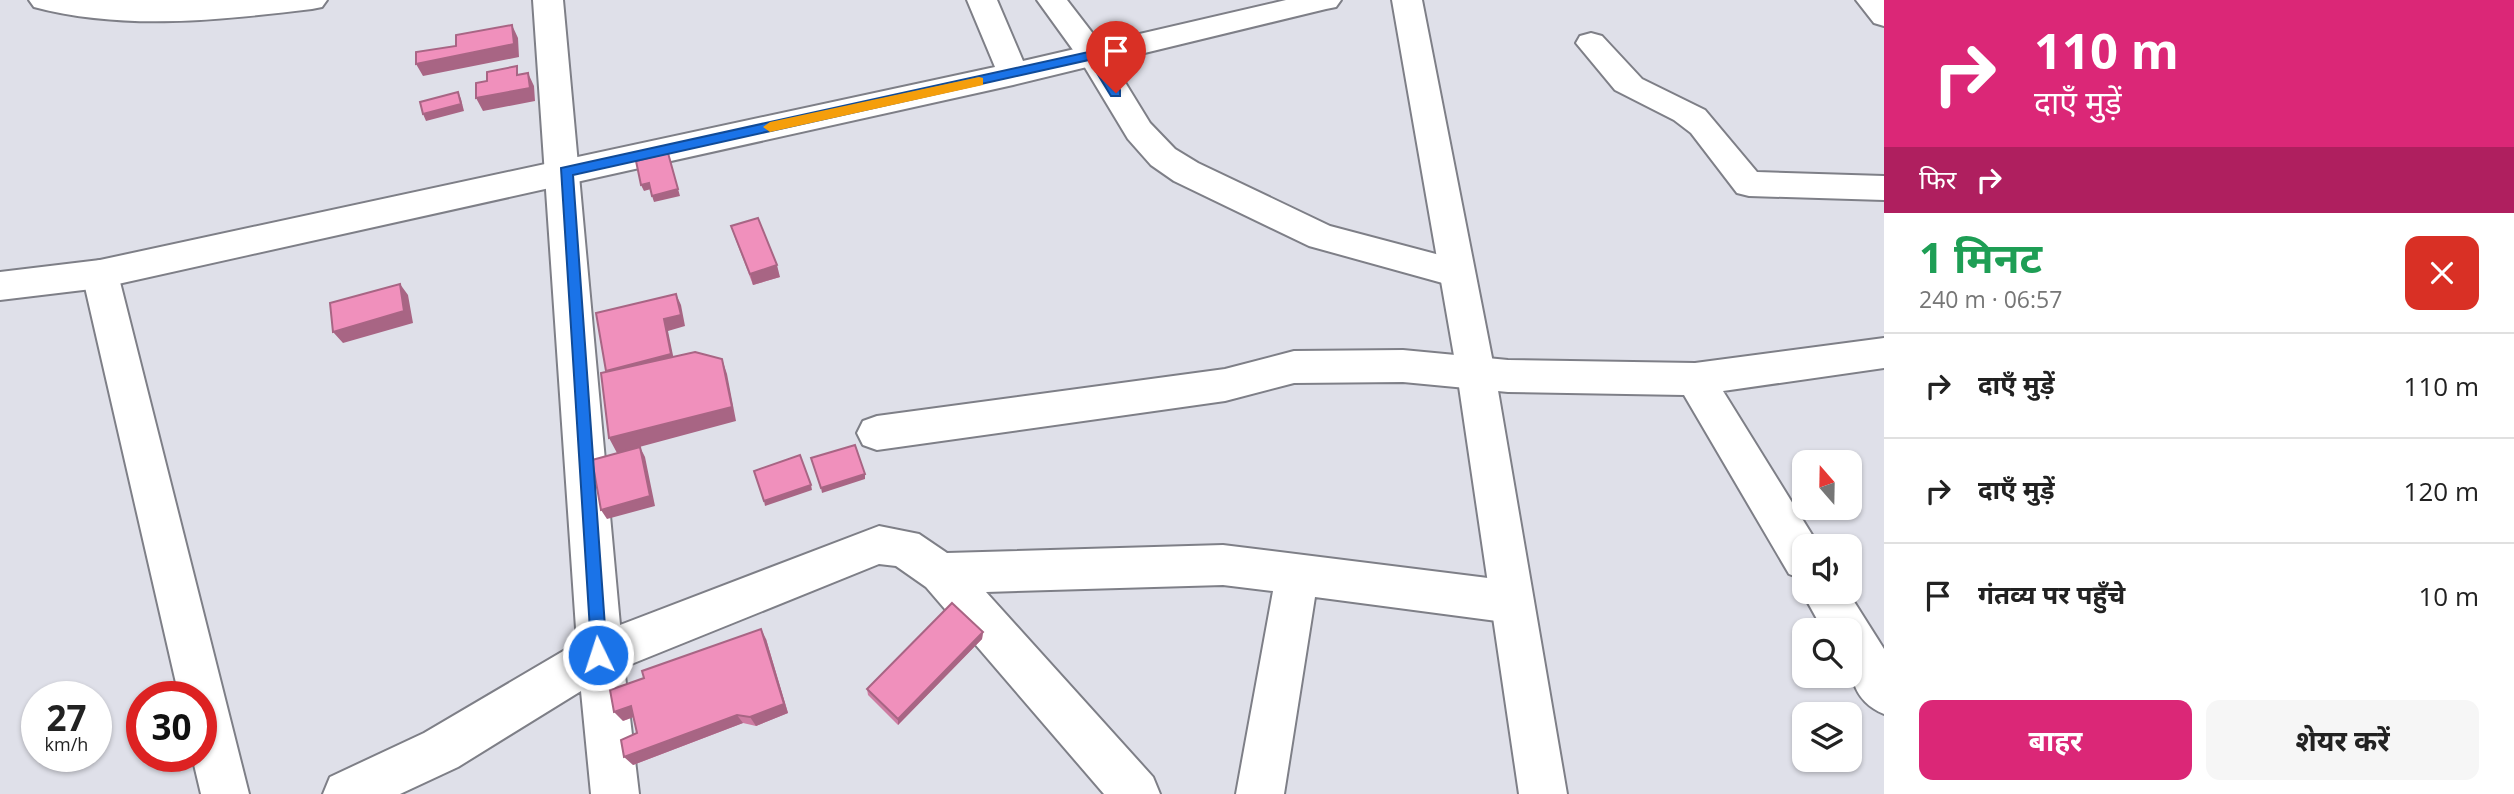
<!DOCTYPE html>
<html lang="hi">
<head>
<meta charset="utf-8">
<style>
	body { margin:0; font-family:"Open Sans","Noto Sans Devanagari",sans-serif; background:#f6f6f6; color:#222; height:100vh; display:flex; flex-direction:column; font-size:26px; white-space:nowrap }
	* { box-sizing:border-box; margin:0 }
	p { font-size:23px; color:#767676 }
	.icon { flex:none; width:38px; height:38px; fill:none; stroke:currentColor; stroke-width:2; stroke-linecap:round; stroke-linejoin:round }
	.map { position:relative; flex:1; overflow:hidden }
	.side { display:flex; flex-direction:column; background:#fff; width:630px }
	.side>* { flex:none }
	.guide { background:#db2777; color:#fff; overflow:hidden }
	.needle { width:46px; rotate:340deg }
	.controls { position:absolute; left:1792px; top:450px; display:grid; gap:14px }
	.controls a { display:grid; place-items:center; width:70px; height:70px; border-radius:14px; background:#fff; box-shadow:0 2px 5px #0004; font-size:35px }
	.speed { position:absolute; left:21px; top:681px; display:flex; gap:14px; font-size:35px; font-weight:700; text-align:center }
	.speed>* { display:grid; place-content:center; width:91px; height:91px; border-radius:50%; background:#fff; box-shadow:0 2px 5px #0004; line-height:1 }
	.speed small { font-size:18px; font-weight:400 }
	.speed .limit { border:10px solid #d22; background:#fff; color:#111 }
	.pin { position:absolute; display:grid; place-items:center; width:60px; height:60px; color:#fff; margin:-72px -30px; border-radius:50% 50% 50% 0; rotate:-45deg; box-shadow:0 0 7px #0007 }
	.pin .icon { rotate:45deg }
	.me { position:absolute; width:77px; margin:-38px; rotate:356deg; stroke-linejoin:round; filter:drop-shadow(0 0 5px #0008) }
	.turn { display:flex; align-items:center; gap:24px; height:147px; padding:0 35px; font-size:32px }
	.turn .icon { width:91px; height:91px; stroke-width:2.5 }
	.turn b { display:block; font-size:49px; line-height:60px }
	.then { display:flex; align-items:center; height:66px; padding:0 35px; background:#0003; gap:14px; font-size:26px }
	.round { display:grid; place-items:center; flex:none; width:74px; height:74px; border-radius:14px; background:#f6f6f6 }
	.head { display:flex; align-items:center; justify-content:space-between; height:119px; padding:0 35px }
	h1 { font-size:42px; font-weight:700; line-height:52px; color:#1e9e55 }
	.cta { display:flex; gap:14px; margin-top:auto; padding:14px 35px }
	.cta a { flex:1; height:80px; border-radius:14px; background:#db2777; color:#fff; font-size:28px; font-weight:700; line-height:80px; text-align:center }
	.cta a+a { background:#f6f6f6; color:#222 }
	ul { padding:0; list-style:none }
	li { display:flex; align-items:center; gap:21px; height:105px; padding:0 35px; border-top:2px solid #e0e0e0 }
	li div { flex:1 }
	li b { display:block; font-size:26px }
	li em { font-style:normal }
	main { display:flex; flex:1; min-height:0 }
	.map>svg:first-child { display:block }
	.lines { fill:none; stroke-linecap:round; stroke-linejoin:round }
	.minor-casing { stroke:#7e7f87; stroke-width:4 }
	.tertiary-casing { stroke:#7e7f87; stroke-width:4 }
	.minor { fill:#fff; fill-rule:evenodd }
	.tertiary { fill:#fff; fill-rule:evenodd }
	.wall { fill:#ce7ca2 }
	.shaded-wall { fill:#a86584 }
	.building { fill:#f090bc; stroke:#a86584; stroke-width:2 }
	.route { fill:#1a73e8; stroke:#114b97; stroke-width:2 }
	.slow { fill:#f59e0b }
</style>
</head>
<body>
<main>
<div class="map">
<svg width="1884" height="794" viewBox="0 0 1884 794">
	<rect width="100%" height="100%" fill="#dfe0e9"/>
	<g class="lines">
		<defs>
			<path id="minor" d="M29,0H327L322,7L312,9C221,20 124,31 34,7Z
				M533,0H563L620,625L879,526L919,534L947,553L1223,545L1512,581L1527,587L1534,602L1527,617L1512,623L1315,597L1284,794H1236L1273,591L1223,585L986,592L1153,777L1160,794H1104L926,587L896,566L879,564L624,667L639,794H591L581,691L458,767L400,794H323L330,777L424,733L577,643Z
				M1037,0H1067L1104,48L1150,123L1175,149L1198,163L1330,226L1470,263L1475,273L1470,283L1457,287L1309,246L1174,181L1151,165L1128,139L1081,61Z
				M1591,33L1602,36L1642,79L1705,110L1757,172L1884,176V200L1749,196L1737,193L1691,133L1674,120L1615,90L1576,43L1580,36Z
				M100,260L113,264L118,274L249,794H201L192,756H201V696H179L82,274L87,264Z
				M1884,338V368L1723,391L1819,546H1804V580L1789,574L1684,395L1508,392L1403,382L1294,383L1225,401L877,450L863,445L857,433L863,421L877,416L1225,369L1294,351L1403,350L1508,360L1695,363Z
				M1804,588V592H1848L1884,649V714C1846,698 1850,665 1850,630H1823L1802,592Z"/>
			<path id="tertiary" d="M967,0H997L1023,61L1286,0H1341L1336,7L1326,9L1013,85L100,288L0,300V272L100,260L995,67Z
				M1392,0H1422L1495,373L1567,794H1519L1457,373Z
				M1856,0H1884V26L1874,23Z"/>
		</defs>
		<use href="#minor" class="minor-casing"/>
		<use href="#tertiary" class="tertiary-casing"/>
		<use href="#minor" class="minor"/>
		<use href="#tertiary" class="tertiary"/>
	</g>
	<path class="wall" d="M731,226L780,277L753,285L735,238Z
		M983,632L982,639L898,725L868,695L867,689Z
		M766,639L788,713L756,726L743,723L633,765L637,733L633,717L623,721Z"/>
	<path class="shaded-wall" d="M512,25L518,38L519,57L423,76L416,64Z
		M528,73L534,86L535,101L483,111L476,98Z
		M458,92L461,99L464,111L426,121L423,114Z
		M668,153L680,196L654,202L652,196Z
		M649,183L651,189L644,191L641,185Z
		M777,265L780,277L753,285L750,274Z
		M400,284L408,295L413,323L343,343L333,332Z
		M676,294L681,305L685,326L668,331L675,365L611,382L606,371L664,319Z
		M722,359L727,374L736,421L617,453L609,438Z
		M640,447L645,457L655,506L607,519L601,510Z
		M865,474V479L822,493L821,488Z
		M811,485L812,490L765,506L764,501Z
		M761,629L766,639L788,713L756,726L750,717Z
		M983,632L982,639L898,725V719Z
		M631,706L639,715L623,721L614,712Z
		M737,715L743,723L633,765L624,757Z"/>
	<path class="building" d="M512,25L514,44L416,64V52L456,46V35Z
		M517,66V75L528,73L530,88L476,98V83L487,81V72Z
		M458,92L461,104L423,114L420,102Z
		M668,153L678,189L652,196L649,183L641,185L636,161Z
		M758,218L777,265L750,274L731,226Z
		M400,284L404,311L333,332L330,303Z
		M676,294L681,315L664,319L671,354L606,371L596,313Z
		M695,352L722,359L732,407L609,438L601,373Z
		M855,445L865,474L821,488L811,458Z
		M640,447L650,496L601,510L592,460Z
		M800,455L811,485L764,501L754,471Z
		M952,603L983,632L898,719L867,689Z
		M761,629L784,704L750,717L737,715L624,757L621,740L637,733L631,706L614,712L610,690L644,678L642,671Z"/>
	<path class="route" d="M1093,51L1097,52L1120,90V96H1111L1089,60L573,175L607,655L605,662L598,664L592,662L561,168Z"/>
	<path class="slow" d="M979,77L983,78V85L770,132L763,127L770,122Z"/>
</svg>
<div class="controls">
<a><svg class="needle" viewBox="-14 -14 28 28"><path d="M0-13l5 13h-10z" fill="#e53935"/><path d="M0 13l5-13h-10z" fill="#767676"/></svg></a>
<a><svg class="icon" aria-label="sound" viewBox="0 0 24 24"><path d="M4 9h4l5-4v14l-5-4H4zM17 9q2 3 0 6"/></svg></a>
<a><svg class="icon" aria-label="search" viewBox="0 0 24 24"><circle cx="10" cy="10" r="6"/><path d="M15 15l6 6"/></svg></a>
<a><svg class="icon" aria-label="layers" viewBox="0 0 24 24"><path d="M12 4l9 5-9 5-9-5zM3 14l9 5 9-5"/></svg></a>
</div>
<div class="speed"><div>27<small>km/h</small></div><div class="limit">30</div></div>
<div class="pin" style="left:1116px;top:93px;background:#d93025"><svg class="icon" aria-label="arrive" viewBox="0 0 24 24"><path d="M6 21V4h12l-3 4 3 4H6"/></svg></div>
<svg class="me" style="left:598px;top:655px" viewBox="-20 -20 40 40"><circle r="17" fill="#1a73e8" stroke="#fff" stroke-width="3"/><path d="M0-11L8 9 0 5-8 9z" fill="#fff"/></svg>
</div>
<section class="side">
<div class="guide">
<div class="turn"><svg class="icon" aria-label="right" viewBox="0 0 24 24"><path d="M7 20v-9h11M14 6l5 5-5 5"/></svg><div><b>110 m</b>दाएँ मुड़ें</div></div>
<div class="then">फिर<svg class="icon" aria-label="right" viewBox="0 0 24 24"><path d="M7 20v-9h11M14 6l5 5-5 5"/></svg></div>
</div>
<div class="head"><div><h1>1 मिनट</h1><p>240 m · 06:57</p></div><a class="round" style="background:#d93025;color:#fff"><svg class="icon" aria-label="close" viewBox="0 0 24 24"><path d="M6 6l12 12M18 6L6 18"/></svg></a></div>
<ul>
<li><svg class="icon" aria-label="right" viewBox="0 0 24 24"><path d="M7 20v-9h11M14 6l5 5-5 5"/></svg><div><b>दाएँ मुड़ें</b></div><em>110 m</em></li>
<li><svg class="icon" aria-label="right" viewBox="0 0 24 24"><path d="M7 20v-9h11M14 6l5 5-5 5"/></svg><div><b>दाएँ मुड़ें</b></div><em>120 m</em></li>
<li><svg class="icon" aria-label="arrive" viewBox="0 0 24 24"><path d="M6 21V4h12l-3 4 3 4H6"/></svg><div><b>गंतव्य पर पहुँचे</b></div><em>10 m</em></li>
</ul>
<div class="cta"><a>बाहर</a><a>शेयर करें</a></div>
</section>
</main>
</body>
</html>
